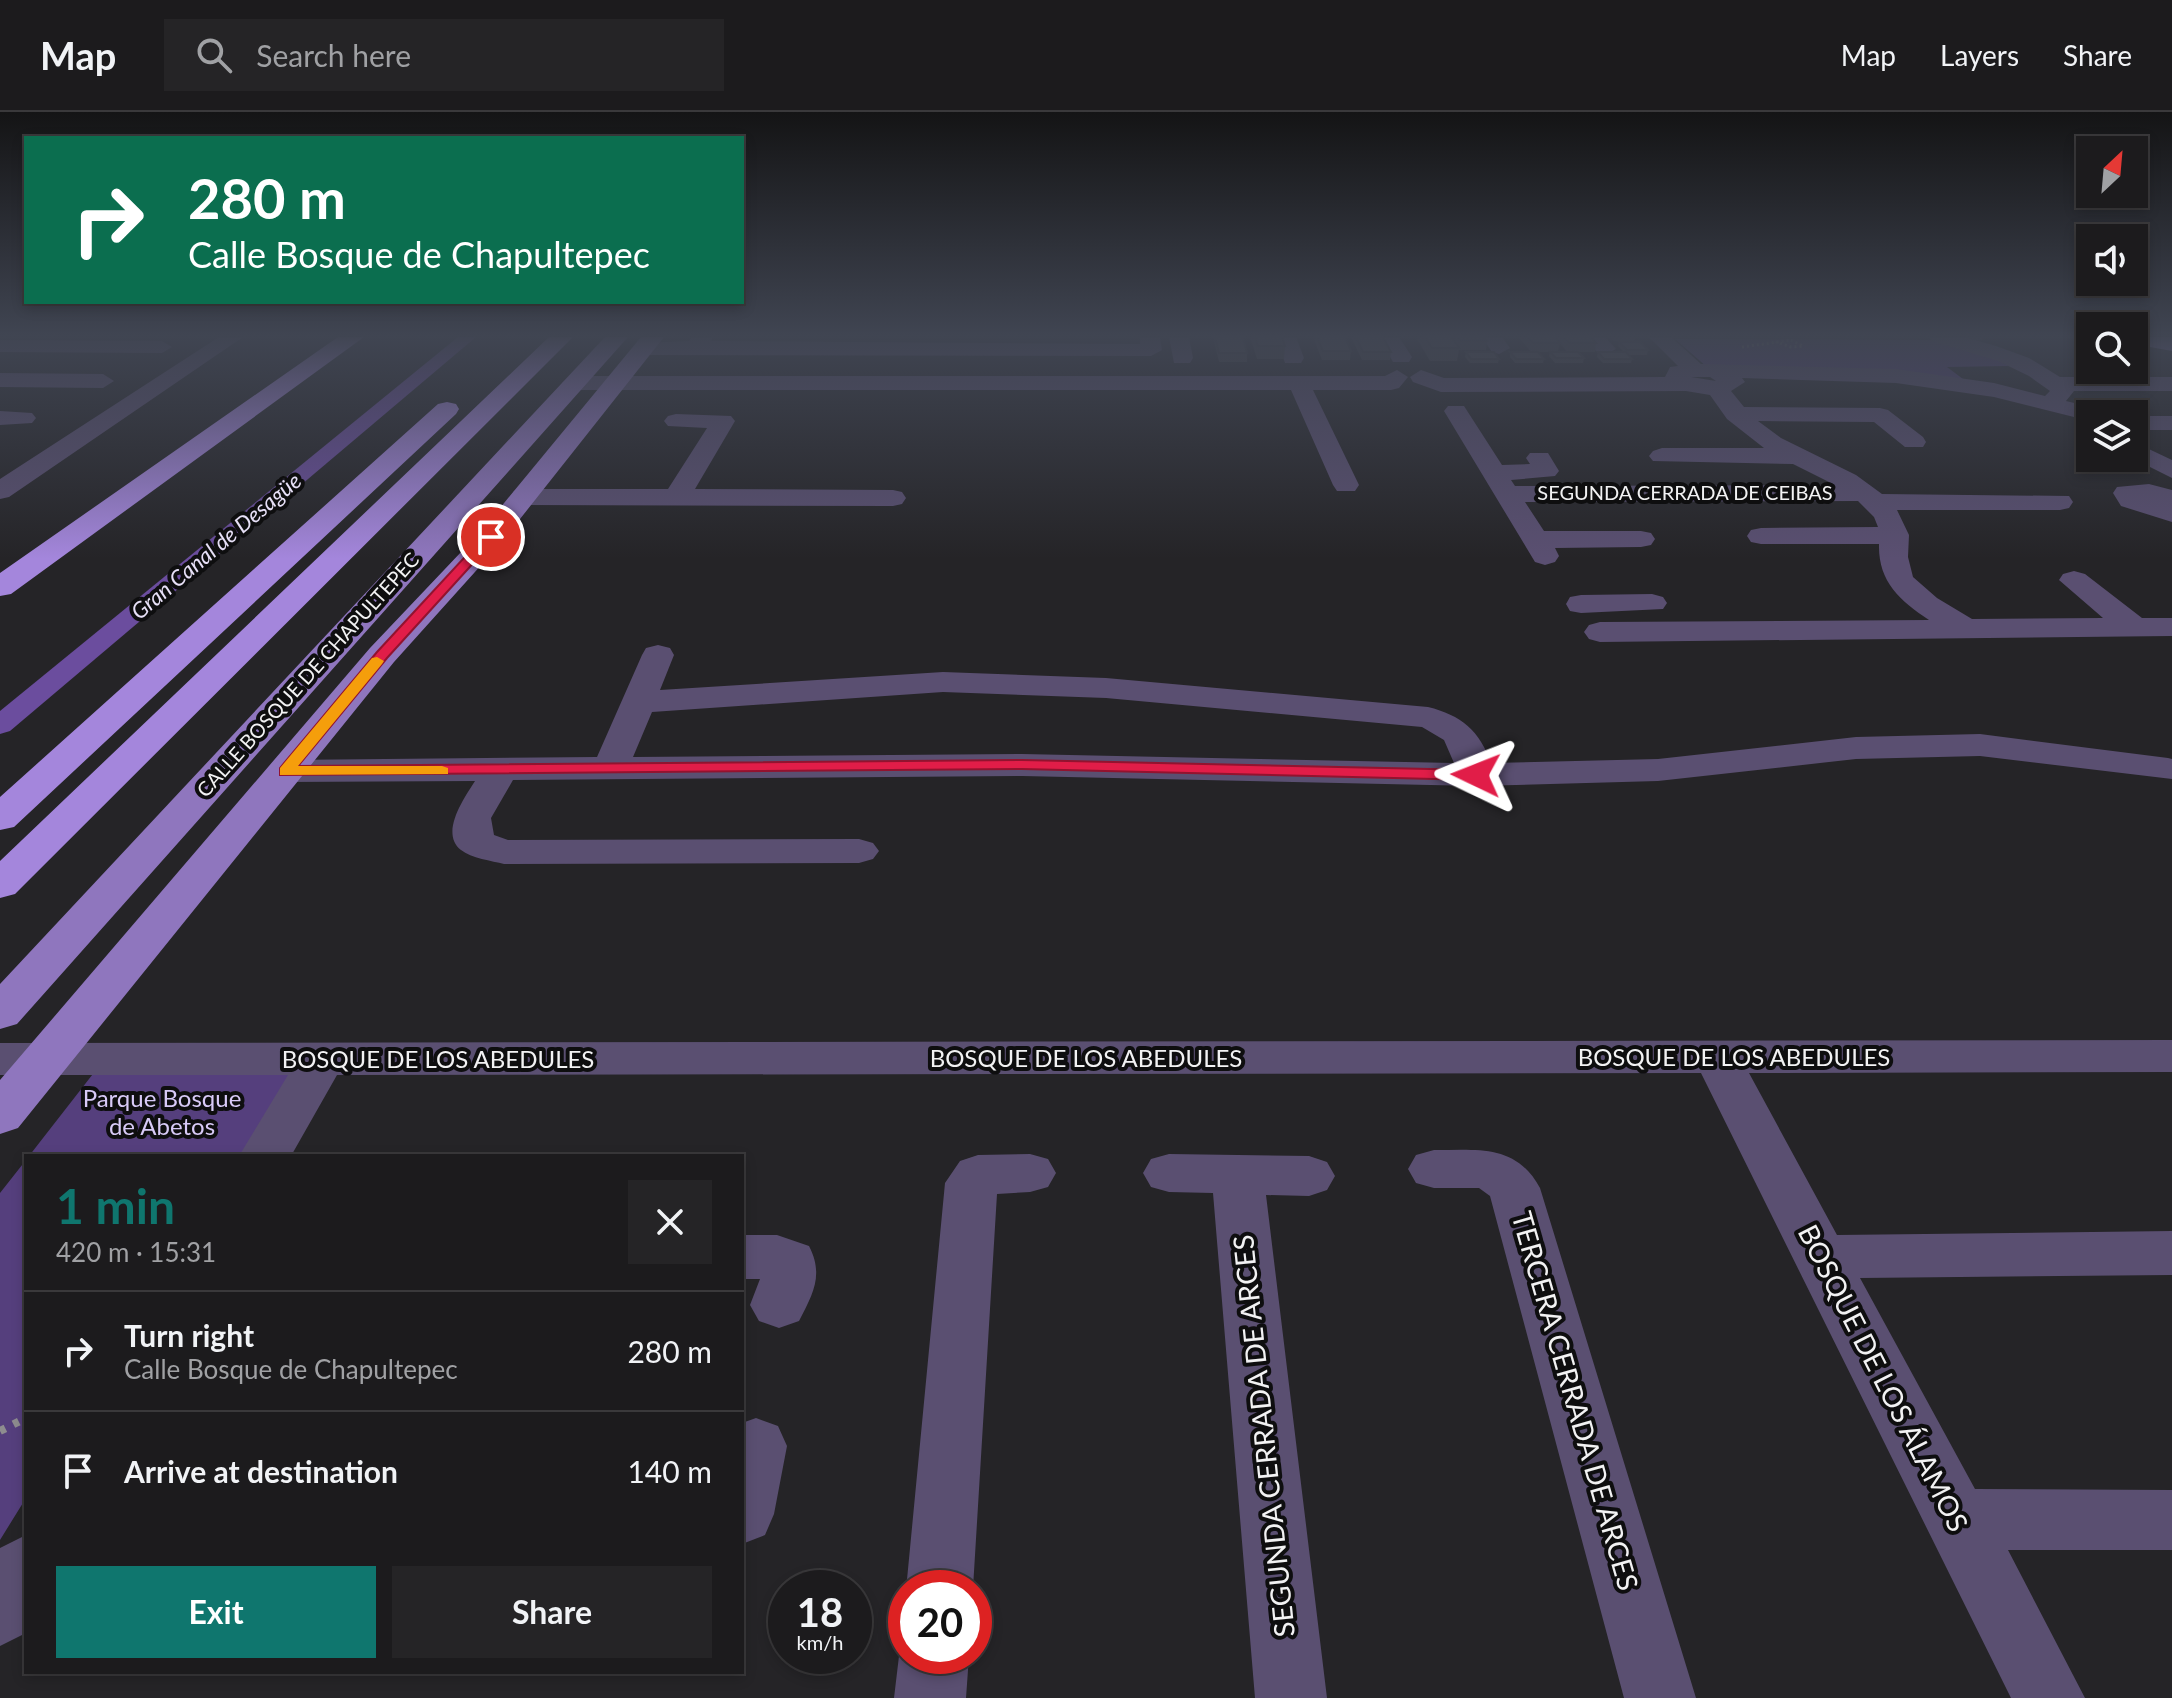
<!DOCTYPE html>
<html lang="en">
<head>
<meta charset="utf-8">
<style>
	body { margin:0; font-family:Lato,sans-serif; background:#252426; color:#f1f3f6; height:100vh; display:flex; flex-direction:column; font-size:30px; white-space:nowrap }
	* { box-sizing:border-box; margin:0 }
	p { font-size:26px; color:#a0a1a4 }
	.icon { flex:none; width:44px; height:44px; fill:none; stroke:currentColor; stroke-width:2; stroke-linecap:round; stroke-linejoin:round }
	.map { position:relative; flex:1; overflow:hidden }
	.side { position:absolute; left:24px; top:1042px; width:720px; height:520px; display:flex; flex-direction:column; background:#1c1b1d; border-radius:0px; box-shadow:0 4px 12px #0003,0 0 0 2px #3a393b }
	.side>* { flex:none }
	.hud { position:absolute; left:24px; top:24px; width:720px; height:168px; border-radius:0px; box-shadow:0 4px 12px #0003,0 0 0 2px #3a393b; background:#0b6e4f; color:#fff; overflow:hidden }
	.needle { width:52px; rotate:26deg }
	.controls { position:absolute; left:2076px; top:24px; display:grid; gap:16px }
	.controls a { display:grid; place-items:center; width:72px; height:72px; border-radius:0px; background:#1c1b1d; box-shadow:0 4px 12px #0003,0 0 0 2px #3a393b; font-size:40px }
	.speed { position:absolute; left:768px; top:1458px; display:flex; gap:16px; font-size:40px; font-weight:700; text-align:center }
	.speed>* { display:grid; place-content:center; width:104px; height:104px; border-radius:50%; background:#1c1b1d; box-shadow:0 4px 12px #0003,0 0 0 2px #3a393b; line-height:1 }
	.speed small { font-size:20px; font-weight:400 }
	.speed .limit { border:12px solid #d22; background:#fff; color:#111 }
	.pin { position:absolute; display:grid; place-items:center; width:68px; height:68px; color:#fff; margin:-34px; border:4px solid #fff; border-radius:50%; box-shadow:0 2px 8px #0007 }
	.me { position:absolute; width:88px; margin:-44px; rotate:272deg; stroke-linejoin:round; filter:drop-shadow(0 0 6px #0008) }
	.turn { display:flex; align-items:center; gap:28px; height:168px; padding:0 32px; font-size:36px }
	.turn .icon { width:104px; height:104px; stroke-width:2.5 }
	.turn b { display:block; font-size:56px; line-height:68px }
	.round { display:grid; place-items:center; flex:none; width:84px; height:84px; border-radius:0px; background:#252426 }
	.headline { display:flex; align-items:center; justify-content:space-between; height:136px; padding:0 32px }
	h1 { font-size:48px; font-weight:700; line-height:60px; color:#0f766e }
	.button { display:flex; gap:16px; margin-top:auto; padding:16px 32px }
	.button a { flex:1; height:92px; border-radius:0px; background:#0f766e; color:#fff; font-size:32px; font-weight:700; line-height:92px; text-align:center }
	.button a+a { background:#252426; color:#f1f3f6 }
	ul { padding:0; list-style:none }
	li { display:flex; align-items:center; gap:24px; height:120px; padding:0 32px; border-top:2px solid #3a393b }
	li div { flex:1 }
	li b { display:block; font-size:30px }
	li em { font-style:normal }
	header { display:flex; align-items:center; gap:48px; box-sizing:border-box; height:112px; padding:0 40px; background:#1c1b1d; border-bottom:2px solid #3a393b }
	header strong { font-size:38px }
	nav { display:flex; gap:44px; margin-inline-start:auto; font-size:28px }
	.search { width:560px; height:72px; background:#252426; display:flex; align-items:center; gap:20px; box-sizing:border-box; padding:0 28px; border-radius:0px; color:#a0a1a4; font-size:30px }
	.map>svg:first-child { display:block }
	.green { fill:#553f7d }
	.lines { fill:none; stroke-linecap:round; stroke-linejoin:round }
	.canal { fill:#6b4d9e; fill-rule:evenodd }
	.path-far1 { stroke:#8e8d8f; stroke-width:3; stroke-dasharray:2 3; stroke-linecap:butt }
	.path { stroke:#8e8d8f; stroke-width:8; stroke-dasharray:6 9; stroke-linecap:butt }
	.minor { fill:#5a4f71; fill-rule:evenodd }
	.major { fill:#8f76be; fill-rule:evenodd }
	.highway { fill:#a486dc; fill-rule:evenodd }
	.wall { fill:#434245 }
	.building { fill:#4e4d50; stroke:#373638; stroke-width:2 }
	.route { fill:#e11d48; stroke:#92132f; stroke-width:2 }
	.slow { fill:#f59e0b }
	.labels { text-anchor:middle; stroke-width:8; stroke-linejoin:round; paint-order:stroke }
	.far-street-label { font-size:20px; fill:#f2f2f3; stroke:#0e0e0f }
	.far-water-label { font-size:22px; font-style:italic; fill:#e7e0f7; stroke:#0e0e0f }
	.street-label { font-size:24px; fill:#f2f2f3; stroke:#0e0e0f }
	.park-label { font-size:24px; fill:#d8caf7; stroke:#0e0e0f }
	.near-street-label { font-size:28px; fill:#f2f2f3; stroke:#0e0e0f }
</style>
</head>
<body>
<header>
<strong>Map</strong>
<div class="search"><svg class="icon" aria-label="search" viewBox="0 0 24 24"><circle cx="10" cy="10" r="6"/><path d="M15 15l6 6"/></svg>Search here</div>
<nav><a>Map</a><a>Layers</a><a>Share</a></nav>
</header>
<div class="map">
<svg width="2172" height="1586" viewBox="0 0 2172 1586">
	<rect width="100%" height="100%" fill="#252427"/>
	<path class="green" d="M1675,227L1933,228L1979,239L2009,254L1947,255L1967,270L1707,255Z
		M96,958L294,960L242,1044H29Z
		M26,1048V1386L0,1428V1081Z"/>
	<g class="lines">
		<path class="canal" d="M458,225H476L10,619L0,622V599Z"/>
		<path class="path-far1" d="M1791,228L1803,234L1791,235L1777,230Z
			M1742,235L1777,230"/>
		<path class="path" d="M0,1319L26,1306"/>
		<path class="minor" d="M219,225H243L9,385L0,387V367Z
			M692,225H713L711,229L1140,232V225H1160L1162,238L1151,244L644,243L633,237L644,231L689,229Z
			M1169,225H1189L1193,246L1190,251H1174Z
			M1276,225H1296L1304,246L1301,251H1285Z
			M1379,225H1399L1412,245L1409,250H1393Z
			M1482,225H1502L1510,236L1499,242L1492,240Z
			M1583,225H1605L1616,237L1605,243L1598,241Z
			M1649,225H1671L1701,252L1896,257L1994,271L2045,284L2050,279L2029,264L1998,249L1932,229L1929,225H1965L1996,234L2029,246L2060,265H2172V279H2074L2066,289L2099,297L2103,302H2090V309L1994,285L1896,271L1742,266L1745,270L1731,279L1744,295L1880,296L1888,298L1923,325L1926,330L1923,335H1905L1874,310L1758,309L1781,326L1856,363L1882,382L2069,384L2073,390L2069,396L2060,398H1897L1909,423L1908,445L1913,465L1937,486L1972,507L2103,506L2059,468L2063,462L2074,459L2085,462L2142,506H2172V524L1600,530L1589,527L1584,520L1589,513L1600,510L1929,508C1899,488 1878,469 1879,432H1761L1751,430L1747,424L1751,418L1761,416L1878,415L1874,405L1858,389L1525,390L1544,419H1641L1651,421L1655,427L1651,433L1641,435L1555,436L1559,444L1555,450L1545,453L1535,450L1444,299L1448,294H1464L1502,353L1530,352L1526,346L1530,341H1548L1559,359L1555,364L1511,368L1515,374L1835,373L1793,352L1653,349L1649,344L1653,339L1662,336H1764L1727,307L1710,283L1686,279L1441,280L1413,270L1410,265L1421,258L1444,266L1665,265L1670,255L1678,254ZM1691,265H1710L1716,269Z
			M0,228L162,229L172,235L162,241L0,240Z
			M1397,258L1408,265L1399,276L1391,278H1313L1359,373L1355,379H1337L1333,373L1291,278H573L562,271L573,264H1385Z
			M0,261L103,262L114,269L103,276L0,275Z
			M0,299L32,301L36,306L32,311L0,313Z
			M676,302L731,304L735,309L695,377L893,378L902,380L906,386L902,392L893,394L523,393L514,391L510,385L514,379L523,377H668L707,316L668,314L664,309L668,304Z
			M2134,304H2172V318H2134Z
			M2134,330L2172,348V366L2132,346Z
			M2149,372L2172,378V410L2121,394L2113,381L2117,375Z
			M1652,482L1663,485L1667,491L1663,497L1581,501L1570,499L1566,492L1570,485L1581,483Z
			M658,533L670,536L674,543L660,578L943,560L1106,566L1428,595C1461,603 1480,619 1491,651L1658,647L1856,625L1980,622L2168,646L2172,647V667L1980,644L1856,647L1658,669L1476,674L1022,664L513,668L491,706L494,723L508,728L859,727L873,731L879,739L873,747L859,751L504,752C492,749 471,746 461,738C439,721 465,685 475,669L285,670L272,667L267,659L272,651L285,648L597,645L642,543L646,536ZM943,580L1106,586L1422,615L1444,628L1454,651L1022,642L633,645L652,600Z
			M2172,928V960L1749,961L1837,1123L2172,1119V1163L1860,1166L1975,1377L2172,1378V1438H2008L2085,1586H2011L1701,961L337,963L291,1044H239L288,963H0V931Z
			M1434,1038C1479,1038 1516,1032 1540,1076L1696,1586H1624L1490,1084L1479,1076H1434L1416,1071L1408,1057L1416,1043Z
			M1030,1042L1048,1047L1056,1061L1048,1075L1030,1080L997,1082L973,1476L906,1478L945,1071L960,1049L978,1043Z
			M1169,1042L1309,1044L1327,1050L1335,1064L1327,1078L1309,1084L1266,1083L1327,1586H1255L1213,1081L1169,1080L1151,1075L1143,1061L1151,1047Z
			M742,1123H777L809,1134C824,1163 813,1182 799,1209L779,1216L759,1209L750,1193L760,1167H742Z
			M756,1306L778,1314L787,1334L774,1402L765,1423L742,1432V1311Z
			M26,1423V1521L0,1534V1436Z
			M906,1527V1544H969L966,1586H894L899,1544Z"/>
		<path class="major" d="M605,225H628L17,912L0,917V872Z
			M641,225H664L501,431L394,550L18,1016L0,1022V968L370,536L481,419Z
			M2134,225H2172V239L2134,232Z"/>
		<path class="highway" d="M338,225H364L11,482L0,484V461Z
			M549,225H573L15,782L0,786V749Z
			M447,290L456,292L459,297L456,302L14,715L0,718V685L438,292Z"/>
	</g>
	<path class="wall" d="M1213,225H1243L1247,241V250H1219Z
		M1250,225H1282L1285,234L1284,247H1257Z
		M1313,225H1345L1351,239L1350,248H1322Z
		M1351,225H1383L1391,240L1390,248H1362Z
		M1416,225H1484L1487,229L1486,238H1459L1457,249H1430Z
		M1519,225H1591L1596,231L1595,240H1567L1560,231L1558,240L1584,246L1583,251H1555L1549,244L1550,240H1531Z
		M1610,225H1635L1634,229H1613Z
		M1965,225H1987L1979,229Z
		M1619,230L1648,238L1647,243H1628L1632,247L1631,251H1603L1597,245L1598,240H1624L1618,234Z
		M1466,240L1499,247L1498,251H1470L1465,245Z
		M1510,240L1544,247L1543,251H1515L1510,245Z"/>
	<path class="building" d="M1215,225H1243L1247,241H1219Z
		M1255,225H1282L1285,234H1258Z
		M1317,225H1345L1351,239H1323Z
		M1356,225H1383L1391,240H1363Z
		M1425,225H1452L1459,236H1432Z
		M1457,225H1484L1487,229H1460Z
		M1528,225H1555L1560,231H1533Z
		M1564,225H1591L1596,231H1569Z
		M1619,230H1640L1648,238H1627Z
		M1466,240H1494L1499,247H1471Z
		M1510,240H1538L1544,247H1516Z
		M1550,240H1578L1584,246H1556Z
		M1598,240H1626L1632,247H1604Z"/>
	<linearGradient id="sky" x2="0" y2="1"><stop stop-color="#141415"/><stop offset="0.5" stop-color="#404552"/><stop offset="1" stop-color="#404552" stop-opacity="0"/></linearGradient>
	<rect width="2172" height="447" fill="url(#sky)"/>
	<path class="route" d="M486,422L497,425L387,546L298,654L1022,648L1476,658L1484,663L1476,668L1022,657L280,663V656L377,540Z"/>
	<path class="slow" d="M377,545L384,549L382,552L298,654H442L448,656V662L280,663V656L372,546Z"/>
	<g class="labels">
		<g class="far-street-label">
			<text x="1685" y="388">SEGUNDA CERRADA DE CEIBAS</text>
			<text transform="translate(308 563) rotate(-48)" y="7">CALLE BOSQUE DE CHAPULTEPEC</text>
		</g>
		<g class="far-water-label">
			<text transform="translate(216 434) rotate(-40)" y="8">Gran Canal de Desagüe</text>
		</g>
		<g class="street-label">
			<text x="1734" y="954">BOSQUE DE LOS ABEDULES</text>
			<text x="1086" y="955">BOSQUE DE LOS ABEDULES</text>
			<text x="438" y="956">BOSQUE DE LOS ABEDULES</text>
		</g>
		<g class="park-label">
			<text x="162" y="995">Parque Bosque<tspan x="162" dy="28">de Abetos</tspan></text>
		</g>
		<g class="near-street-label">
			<text transform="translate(1883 1266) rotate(63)" y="10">BOSQUE DE LOS ÁLAMOS</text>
			<text transform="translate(1575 1289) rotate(74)" y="10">TERCERA CERRADA DE ARCES</text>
			<text transform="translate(1264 1324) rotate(-96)" y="10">SEGUNDA CERRADA DE ARCES</text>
		</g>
	</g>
</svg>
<div class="controls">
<a><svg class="needle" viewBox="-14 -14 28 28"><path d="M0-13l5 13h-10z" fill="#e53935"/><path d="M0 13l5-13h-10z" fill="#a0a1a4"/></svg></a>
<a><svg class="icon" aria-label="sound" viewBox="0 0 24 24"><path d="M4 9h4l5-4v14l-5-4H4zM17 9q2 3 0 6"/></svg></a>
<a><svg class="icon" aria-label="search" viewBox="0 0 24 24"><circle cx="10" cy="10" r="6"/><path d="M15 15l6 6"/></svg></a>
<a><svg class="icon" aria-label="layers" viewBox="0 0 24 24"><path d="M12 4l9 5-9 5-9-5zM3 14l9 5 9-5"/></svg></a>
</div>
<div class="speed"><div>18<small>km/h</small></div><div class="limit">20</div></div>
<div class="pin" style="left:491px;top:425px;background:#d93025"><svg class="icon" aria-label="arrive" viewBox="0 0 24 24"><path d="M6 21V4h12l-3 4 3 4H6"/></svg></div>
<svg class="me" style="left:1476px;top:663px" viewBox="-20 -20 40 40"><path d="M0-17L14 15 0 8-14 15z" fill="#e11d48" stroke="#fff" stroke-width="4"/></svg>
<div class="hud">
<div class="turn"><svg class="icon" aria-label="right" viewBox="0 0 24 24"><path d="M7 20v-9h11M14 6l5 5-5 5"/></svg><div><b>280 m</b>Calle Bosque de Chapultepec</div></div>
</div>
<section class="side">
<div class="headline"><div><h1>1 min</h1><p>420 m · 15:31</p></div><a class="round"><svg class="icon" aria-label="close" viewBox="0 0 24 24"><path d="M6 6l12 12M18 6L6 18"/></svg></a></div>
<ul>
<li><svg class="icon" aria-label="right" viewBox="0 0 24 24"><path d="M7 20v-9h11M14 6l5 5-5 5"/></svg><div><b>Turn right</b><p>Calle Bosque de Chapultepec</p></div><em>280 m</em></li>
<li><svg class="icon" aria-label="arrive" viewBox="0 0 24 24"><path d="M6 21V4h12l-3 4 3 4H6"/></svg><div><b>Arrive at destination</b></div><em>140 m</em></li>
</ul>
<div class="button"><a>Exit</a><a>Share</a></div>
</section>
</div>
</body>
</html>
